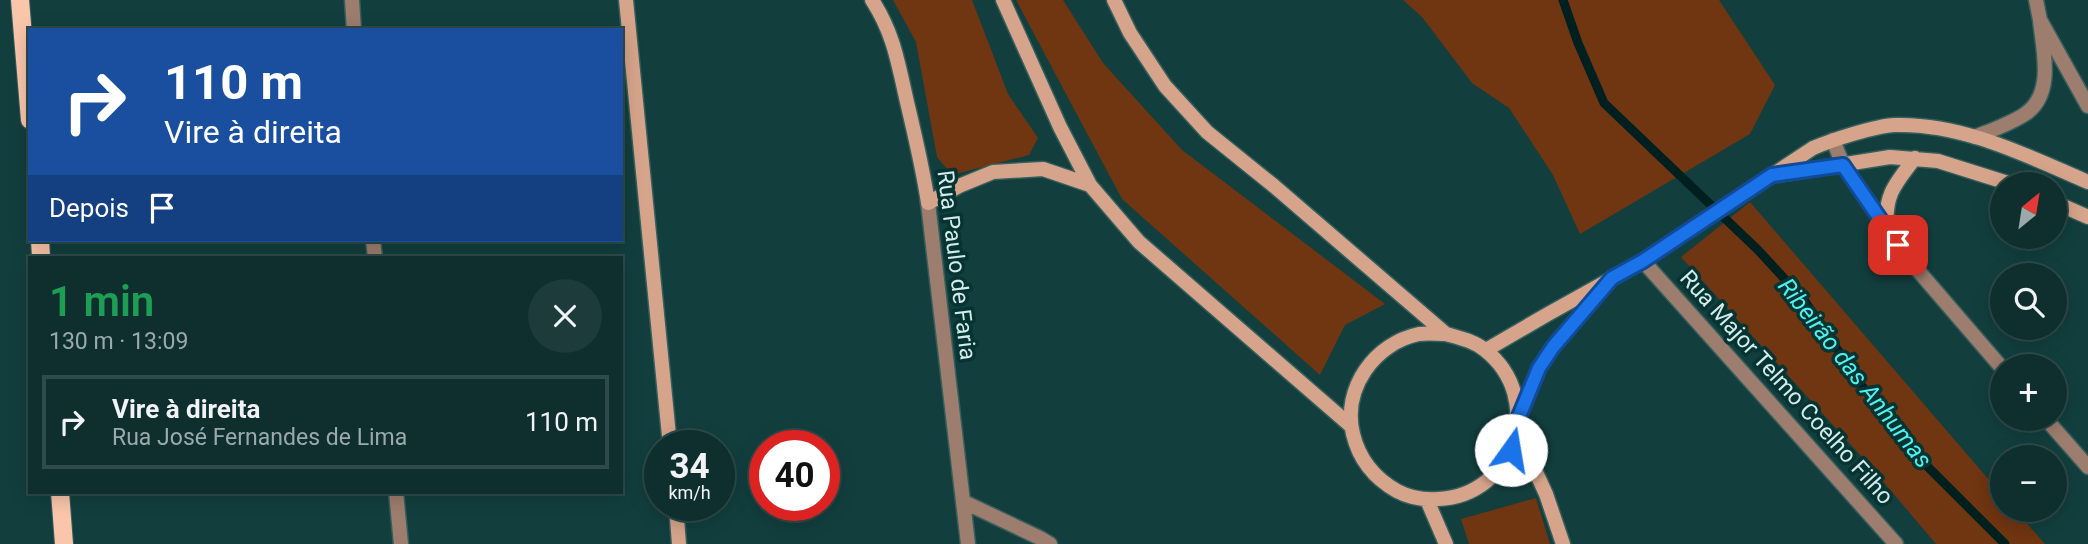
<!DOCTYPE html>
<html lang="pt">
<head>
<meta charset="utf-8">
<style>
	body { margin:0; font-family:Roboto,sans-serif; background:#1c3b3a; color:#f1f3f6; height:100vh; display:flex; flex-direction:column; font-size:26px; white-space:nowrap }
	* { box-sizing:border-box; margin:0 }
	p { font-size:23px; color:#9ba9aa }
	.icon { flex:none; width:38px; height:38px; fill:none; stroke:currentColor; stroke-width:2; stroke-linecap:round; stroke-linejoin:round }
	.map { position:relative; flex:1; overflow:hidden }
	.panel { position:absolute; left:28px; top:256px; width:595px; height:238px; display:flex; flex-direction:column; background:#0e2f2e; border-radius:0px; box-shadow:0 4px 18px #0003,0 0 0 2px #2e4a4a }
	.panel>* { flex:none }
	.top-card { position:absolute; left:28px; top:28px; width:595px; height:214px; border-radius:0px; box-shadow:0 4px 18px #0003,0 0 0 2px #2e4a4a; background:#1a4fa0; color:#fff; overflow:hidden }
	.needle { width:46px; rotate:30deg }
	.buttons { position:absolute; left:1990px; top:172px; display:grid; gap:14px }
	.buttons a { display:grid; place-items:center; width:77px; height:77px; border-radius:50%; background:#0e2f2e; box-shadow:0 4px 18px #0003,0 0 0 2px #2e4a4a; font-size:35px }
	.speed { position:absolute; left:644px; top:430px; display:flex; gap:14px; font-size:35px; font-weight:700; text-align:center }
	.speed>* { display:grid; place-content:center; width:91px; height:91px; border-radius:50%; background:#0e2f2e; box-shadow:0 4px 18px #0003,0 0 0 2px #2e4a4a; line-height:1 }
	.speed small { font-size:18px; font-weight:400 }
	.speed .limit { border:10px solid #d22; background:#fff; color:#111 }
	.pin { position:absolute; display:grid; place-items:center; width:60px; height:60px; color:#fff; margin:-30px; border-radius:14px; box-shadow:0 4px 10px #0006 }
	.me { position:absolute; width:77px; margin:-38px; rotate:13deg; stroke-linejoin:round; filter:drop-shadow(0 0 5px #0008) }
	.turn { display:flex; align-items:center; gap:24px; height:147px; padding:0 21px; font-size:32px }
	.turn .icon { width:91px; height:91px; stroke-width:2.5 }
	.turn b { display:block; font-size:49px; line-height:60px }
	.then { display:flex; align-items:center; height:66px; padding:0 21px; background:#0003; gap:14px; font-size:26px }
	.round { display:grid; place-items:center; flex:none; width:74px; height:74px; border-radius:37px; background:#1c3b3a }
	.summary { display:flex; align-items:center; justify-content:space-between; height:119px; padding:0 21px }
	h1 { font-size:42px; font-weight:600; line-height:52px; color:#1e9e55 }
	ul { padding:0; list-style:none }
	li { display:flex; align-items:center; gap:21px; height:94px; margin:0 14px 10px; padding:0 7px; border:4px solid #2e4a4a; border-radius:0px }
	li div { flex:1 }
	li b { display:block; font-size:26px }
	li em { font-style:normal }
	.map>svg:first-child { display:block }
	.green { fill:#703511 }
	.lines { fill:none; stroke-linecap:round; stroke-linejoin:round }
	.stream { stroke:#002020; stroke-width:9 }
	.street-casing { stroke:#355e5d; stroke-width:17 }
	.secondary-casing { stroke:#355e5d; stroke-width:17 }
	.primary-casing { stroke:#355e5d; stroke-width:20 }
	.street { stroke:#9d7d6d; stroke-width:14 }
	.secondary { stroke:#d6a48a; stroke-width:14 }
	.primary { stroke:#f9c5ab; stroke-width:18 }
	.route-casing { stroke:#114b97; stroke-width:18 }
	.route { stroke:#1a73e8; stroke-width:12 }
	.labels { text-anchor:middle; stroke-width:7; stroke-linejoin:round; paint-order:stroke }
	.street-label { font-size:23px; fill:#d5eceb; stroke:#053433 }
	.water-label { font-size:24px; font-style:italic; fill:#4ff2ef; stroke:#053433 }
</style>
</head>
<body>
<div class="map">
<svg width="2088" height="544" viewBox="0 0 2088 544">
	<rect width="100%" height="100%" fill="#123f3e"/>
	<path class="green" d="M893,0H972L1008,94L1038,138L1029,155L952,175L937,157L916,42Z
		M1016,0H1063L1103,63L1182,150L1385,304L1345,325L1320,375L1122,199Z
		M1403,0H1719L1775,85L1750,134L1580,234L1553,175L1509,108L1472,83L1422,17Z
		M1750,202L2002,495V509H2014L2045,544H1936L1870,466L1681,257Z
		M1536,498L1550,544H1469L1461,519Z"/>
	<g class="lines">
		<path class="stream" d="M1563,0L1578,43L1604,103L1758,250L1804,300L1862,386L1926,465L2005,544"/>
		<defs>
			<path id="street" d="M352,0L354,30
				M2036,0L2040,20L2088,106
				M1975,137C1992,130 2010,124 2025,114C2055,94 2043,50 2040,20
				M1833,140L1843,165L1909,260L2002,368
				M928,203L968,544
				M373,240L375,257
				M1643,261L1896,544
				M2045,418L2088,467
				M396,492L401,544
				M964,502L1040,538L1050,544"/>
			<path id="secondary" d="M626,0L670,446
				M872,0C894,34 898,63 907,102C915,136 923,169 928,203L959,186L993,172L1043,169L1090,185
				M1003,0L1060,127L1090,185L1139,242L1351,426
				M1114,0L1130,33L1165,86L1207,132L1274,186L1446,334C1460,338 1474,341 1485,350C1546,398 1515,496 1438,499C1424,500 1410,498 1397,491C1374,478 1359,459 1353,434C1342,388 1375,343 1419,334C1428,333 1438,334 1446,334
				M1777,175L1890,157L1938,161L2011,184
				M2054,202L2088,217
				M1887,229C1884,195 1895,184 1915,158
				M1486,350L1548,314L1643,261L1813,148C1832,140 1874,126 1895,125C1963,123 2027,156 2088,182
				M1520,415L1539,368L1553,347L1604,287
				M1517,431L1546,494L1563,544
				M1427,500L1446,544
				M676,506L679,544"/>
			<path id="primary" d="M20,0L30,120
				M40,240L41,257
				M60,492L64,544"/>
		</defs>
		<use href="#street" class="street-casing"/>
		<use href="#secondary" class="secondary-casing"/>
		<use href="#primary" class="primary-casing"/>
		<use href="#street" class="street"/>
		<use href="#secondary" class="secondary"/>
		<use href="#primary" class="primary"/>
	</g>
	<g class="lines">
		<defs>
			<path id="route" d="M1511,450L1517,431L1518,419L1539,368L1553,347L1612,278L1643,261L1772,175L1843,165L1898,245"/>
		</defs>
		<use href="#route" class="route-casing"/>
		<use href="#route" class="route"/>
	</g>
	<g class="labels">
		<g class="street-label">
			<text transform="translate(957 265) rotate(83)" y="8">Rua Paulo de Faria</text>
			<text transform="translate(1787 387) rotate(48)" y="8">Rua Major Telmo Coelho Filho</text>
		</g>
		<g class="water-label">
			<text transform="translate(1855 373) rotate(52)" y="8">Ribeirão das Anhumas</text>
		</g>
	</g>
</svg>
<div class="buttons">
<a><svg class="needle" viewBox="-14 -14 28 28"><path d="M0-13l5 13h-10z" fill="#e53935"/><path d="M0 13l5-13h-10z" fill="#9ba9aa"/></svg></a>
<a><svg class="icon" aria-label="search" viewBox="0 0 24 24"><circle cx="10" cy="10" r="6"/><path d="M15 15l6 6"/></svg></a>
<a>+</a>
<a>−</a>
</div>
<div class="speed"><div>34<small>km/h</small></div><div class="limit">40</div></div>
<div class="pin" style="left:1898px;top:245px;background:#d93025"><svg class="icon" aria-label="arrive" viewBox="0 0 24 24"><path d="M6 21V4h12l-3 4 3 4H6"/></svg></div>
<svg class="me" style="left:1511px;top:450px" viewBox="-20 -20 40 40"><circle r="19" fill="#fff"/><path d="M0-13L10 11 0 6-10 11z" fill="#1a73e8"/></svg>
<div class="top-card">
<div class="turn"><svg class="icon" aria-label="right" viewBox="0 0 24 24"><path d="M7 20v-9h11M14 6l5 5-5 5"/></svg><div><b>110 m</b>Vire à direita</div></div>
<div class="then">Depois<svg class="icon" aria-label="arrive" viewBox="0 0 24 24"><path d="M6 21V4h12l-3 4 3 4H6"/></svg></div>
</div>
<section class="panel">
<div class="summary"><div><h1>1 min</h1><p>130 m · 13:09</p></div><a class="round"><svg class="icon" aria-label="close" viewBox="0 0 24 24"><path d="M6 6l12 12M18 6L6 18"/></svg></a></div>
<ul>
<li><svg class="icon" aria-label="right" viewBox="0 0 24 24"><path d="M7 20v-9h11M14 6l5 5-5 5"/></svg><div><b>Vire à direita</b><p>Rua José Fernandes de Lima</p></div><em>110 m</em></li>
</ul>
</section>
</div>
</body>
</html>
